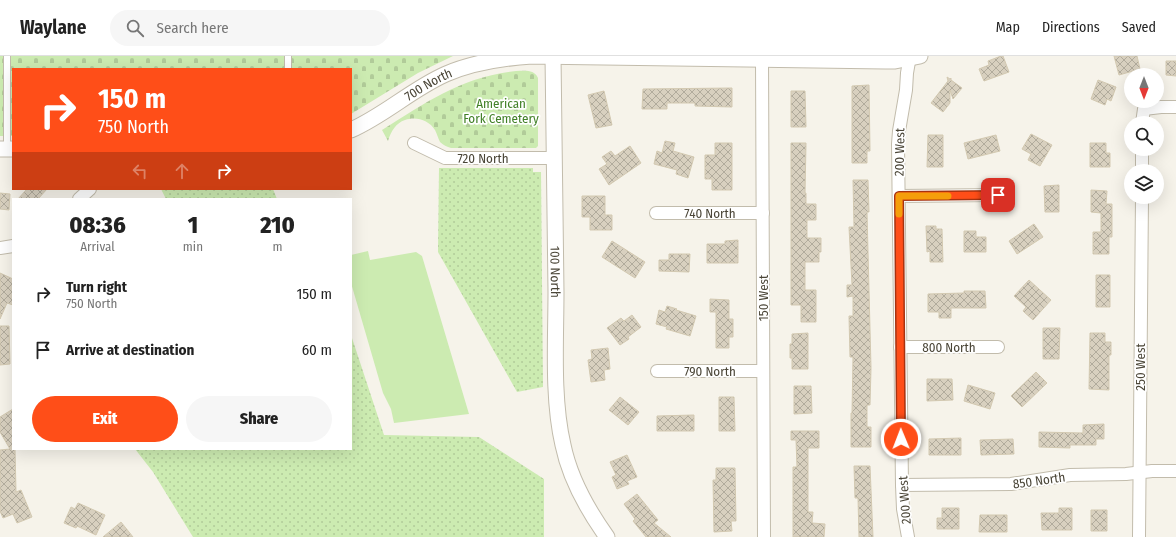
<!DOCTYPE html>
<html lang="en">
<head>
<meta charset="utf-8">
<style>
	body { margin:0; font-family:"Fira Sans Condensed",sans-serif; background:#f6f6f6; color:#222; height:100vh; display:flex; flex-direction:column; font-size:15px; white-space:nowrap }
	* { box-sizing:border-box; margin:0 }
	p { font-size:13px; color:#767676 }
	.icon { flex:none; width:22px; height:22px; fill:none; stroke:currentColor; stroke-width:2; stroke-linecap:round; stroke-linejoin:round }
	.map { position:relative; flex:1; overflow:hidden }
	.drawer { position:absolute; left:12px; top:142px; width:340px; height:252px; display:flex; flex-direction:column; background:#fff; border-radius:0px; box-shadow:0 4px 16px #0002 }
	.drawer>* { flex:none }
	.guide { position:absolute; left:12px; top:12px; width:340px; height:122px; border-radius:0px; box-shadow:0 4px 16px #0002; background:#ff4e18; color:#fff; overflow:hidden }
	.needle { width:26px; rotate:180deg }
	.fabs { position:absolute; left:1124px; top:12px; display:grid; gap:8px }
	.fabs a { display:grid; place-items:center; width:40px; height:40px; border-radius:50%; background:#fff; box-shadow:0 4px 16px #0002; font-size:20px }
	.pin { position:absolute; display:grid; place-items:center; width:34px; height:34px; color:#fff; margin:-17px; border-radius:8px; box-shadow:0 2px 6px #0006 }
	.me { position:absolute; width:44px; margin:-22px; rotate:359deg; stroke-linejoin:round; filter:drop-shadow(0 0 3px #0008) }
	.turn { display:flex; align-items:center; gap:14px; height:84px; padding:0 20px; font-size:18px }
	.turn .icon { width:52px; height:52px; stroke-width:2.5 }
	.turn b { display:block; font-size:28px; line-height:34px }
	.lanes { display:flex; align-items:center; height:38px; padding:0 20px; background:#0003; justify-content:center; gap:20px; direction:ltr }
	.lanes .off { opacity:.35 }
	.eta { display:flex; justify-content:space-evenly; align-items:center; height:68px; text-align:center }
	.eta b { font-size:24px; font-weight:800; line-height:28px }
	.action { display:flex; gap:8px; margin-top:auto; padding:8px 20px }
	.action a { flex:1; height:46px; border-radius:24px; background:#ff4e18; color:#fff; font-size:16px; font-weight:800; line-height:46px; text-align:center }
	.action a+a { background:#f6f6f6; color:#222 }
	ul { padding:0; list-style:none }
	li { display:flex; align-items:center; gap:12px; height:56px; padding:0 20px }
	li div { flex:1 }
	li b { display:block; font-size:15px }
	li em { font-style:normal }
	header { display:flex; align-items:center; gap:24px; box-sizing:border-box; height:56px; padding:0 20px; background:#fff; border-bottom:1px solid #e0e0e0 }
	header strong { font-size:19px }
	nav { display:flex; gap:22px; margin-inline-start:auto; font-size:14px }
	.search { width:280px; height:36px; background:#f6f6f6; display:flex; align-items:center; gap:10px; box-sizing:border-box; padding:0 14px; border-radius:22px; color:#767676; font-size:15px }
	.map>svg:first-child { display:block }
	.green { fill:url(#green-dots) }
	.cemetery { fill:url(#cemetery-stones) }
	.pitch { fill:#ccebb1 }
	.building { fill:url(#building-cross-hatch); stroke:#d3c9b1 }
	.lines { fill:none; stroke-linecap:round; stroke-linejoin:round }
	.service-casing { stroke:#c2bcac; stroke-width:8 }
	.minor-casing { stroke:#c2bcac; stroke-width:14 }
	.tertiary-casing { stroke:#c2bcac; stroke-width:17 }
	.service { stroke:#fff; stroke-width:6 }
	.minor { stroke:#fff; stroke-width:12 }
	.tertiary { stroke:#fff; stroke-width:15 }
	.route-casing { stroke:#a63310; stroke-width:10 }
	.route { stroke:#ff4e18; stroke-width:7 }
	.slow { stroke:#f59e0b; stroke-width:7 }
	.labels { text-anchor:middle; stroke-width:3.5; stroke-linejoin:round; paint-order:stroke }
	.street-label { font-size:13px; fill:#4a4537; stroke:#fff }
	.park-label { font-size:13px; fill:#418027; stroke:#fff }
</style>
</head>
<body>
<header>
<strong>Waylane</strong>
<div class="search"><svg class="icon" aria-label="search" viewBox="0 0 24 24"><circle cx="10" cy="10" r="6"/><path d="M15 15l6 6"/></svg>Search here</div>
<nav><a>Map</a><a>Directions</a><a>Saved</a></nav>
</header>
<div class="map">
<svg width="1176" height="481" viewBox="0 0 1176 481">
	<defs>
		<pattern id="green-dots" width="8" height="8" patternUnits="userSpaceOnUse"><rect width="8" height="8" fill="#ccebb1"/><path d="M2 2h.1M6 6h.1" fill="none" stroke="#b1cb99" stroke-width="1.8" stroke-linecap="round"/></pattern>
		<pattern id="cemetery-stones" width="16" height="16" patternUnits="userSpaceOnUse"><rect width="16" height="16" fill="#ccebb1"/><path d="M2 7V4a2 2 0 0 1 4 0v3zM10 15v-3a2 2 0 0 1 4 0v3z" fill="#b1cb99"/></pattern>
		<pattern id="building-cross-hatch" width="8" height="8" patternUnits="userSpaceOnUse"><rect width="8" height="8" fill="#d8d0bf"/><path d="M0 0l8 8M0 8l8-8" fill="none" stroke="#b1ab9c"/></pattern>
	</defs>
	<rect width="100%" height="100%" fill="#f6f3ea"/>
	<path class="green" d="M439,112H533V116H541L543,331L517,336L438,196Z
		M161,133H273L277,143H166Z
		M351,279L384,379L479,381L544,423V481H193L153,416L135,393H351Z"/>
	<path class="cemetery" d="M0,0H453L418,17L351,58V13H13V80H0Z
		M516,15C525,15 534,13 538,22V90L536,92H451C447,91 443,89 440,86C438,82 437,78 435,74C429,64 416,60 405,64C396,67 391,75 388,85L382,74C427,46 461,21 516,15Z"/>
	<path class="pitch" d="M368,195L370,204L416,196L422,200L469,358L394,367L391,353L383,337L351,227V199Z"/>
	<path class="building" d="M1001,0H1003L1009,16L984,25L979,13L989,9L988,5Z
		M1114,0H1137L1140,13L1119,19Z
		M1166,5H1176V20L1166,19Z
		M947,21L950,23L951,22V24L962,32L953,43L950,34V47L943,56L931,47L948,25Z
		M1098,24L1116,31L1111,45L1107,43L1105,49L1091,43Z
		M869,29L870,95H867V107H852V30Z
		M732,32V51L695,50V47H667V53H642L643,33Z
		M604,35L612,69L596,72L588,39Z
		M791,35H805L806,71H791Z
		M1031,78L1052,89L1040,110L1028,104L1031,98L1022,93Z
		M928,79H943V111H927Z
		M996,79L1000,95L968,103L964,87Z
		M665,85L675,87L673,95L694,101L688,122L676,118L677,114L654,108L657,95L662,97Z
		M715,87H732V134H712V123H705V99H715Z
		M791,87H806L805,137H806V148H816V164H807V182H821V196H819V206H805V234H816V266H801V249H791Z
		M1090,87H1106V97H1110V111H1090Z
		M630,90L641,107L609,129L599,113L607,108L602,101L611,95L615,100Z
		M853,124H868L869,156H867L871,312L870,349H867V371H871V391H851V357H852L853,301H850L849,260H853V240L847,241V229H852L849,171H854Z
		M1059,129V156H1045L1044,130Z
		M27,133H47L38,143H18Z
		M1091,134L1107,135L1106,148H1112V181H1109V198H1093V176H1101V157L1091,156Z
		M0,137L10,138L9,154L0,153Z
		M582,140H605V159H612V174H590V161H582Z
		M1034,168L1043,181L1017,198L1009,185Z
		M926,170H936V173H942L943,206H930V195L927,196Z
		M964,175H976V181H986V196H964Z
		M738,184V207H707V188H725V185Z
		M612,185L645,206L635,222L602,201Z
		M669,198H690L689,216L659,215V204H669Z
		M0,217L13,223V249L7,247L0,263Z
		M1096,219H1110V251H1096Z
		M1029,224L1051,244L1033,264L1023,255L1026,251L1014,240Z
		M964,235H985L986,252H951V262H939V256H928V238L964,237Z
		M710,243L729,244V263H733V281H729V292H716V256H710Z
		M667,250L677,253L676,254L696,260L690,280L666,273L667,271L656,268L659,254L665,256Z
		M632,259L641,271L628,281L629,283L620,289L607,272L621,262L624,265Z
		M0,270H9L10,308L0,309Z
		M1043,272H1060L1059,303H1043Z
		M808,277V313H792V302H790V288H792V278Z
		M1090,277H1105V286H1111V299H1109V334L1089,333Z
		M608,292L610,313L604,314L605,324L591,326L588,304L592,303L591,294Z
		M1036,316L1047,327L1022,351L1011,340Z
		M927,323H952L953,344L927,345Z
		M968,329L995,337L990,353L964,345Z
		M794,330H811L812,357L794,358Z
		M620,341L639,356L628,369L609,354Z
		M719,341H734L735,375H719Z
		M13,353V393H15L16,436L21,434L32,461L17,467L13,458L3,462L0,455V394L10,393L0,376V361Z
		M694,359V375H657V360Z
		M1104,368V383H1096V389H1070V392L1039,391V376L1083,377V369Z
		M791,375H819V392H808V456H813L812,467L825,468L824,481H793V411H797L796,384H791Z
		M961,382V399H929V383Z
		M1013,383L1014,398L981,399L980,384Z
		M627,399L637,421L627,425L629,428L617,433L612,421L616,419L610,406Z
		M854,410H870L873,481H859L858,442H855Z
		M716,412H735L736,465H731L732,475L714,476L713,424H716Z
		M637,438L658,464L654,467L671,481H646L633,465L635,463L624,448Z
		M78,447L105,459L96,479L77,470L76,472L64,467L71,451L75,453Z
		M942,452H959V473H937V462H942Z
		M1059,452H1072V474H1042L1041,457H1059Z
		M1091,454H1107V475H1091Z
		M980,459H1007V476H979Z
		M121,466L133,481H103Z"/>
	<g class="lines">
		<defs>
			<path id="service" d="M288,13V0
				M7,93V0"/>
			<g id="minor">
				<path d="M762,4L764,481"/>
				<path d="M1142,67L1144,53L1161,51H1176"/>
				<path d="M414,87L445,102H555"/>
				<path d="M1142,115V93"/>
				<path d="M899,140L998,139"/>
				<path d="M79,143L90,133"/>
				<path id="s1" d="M656,157H763"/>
				<path d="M0,192L13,190"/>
				<path d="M900,291H998"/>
				<path d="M657,315H763"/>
				<path d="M902,429L1011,428L1070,419L1126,418L1152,415H1176"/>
				<path d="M908,481L903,453L902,429L898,88L899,75L906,34L907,17L910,0"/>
				<path d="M1139,481L1142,141"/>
			</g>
			<g id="tertiary">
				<path id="s2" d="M553,0C554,79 555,157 556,236C556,284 552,342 563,389C570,423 587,453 607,481"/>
				<path id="s3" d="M351,74C385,59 412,33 446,18C474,6 502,2 532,0L885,5H895L920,0"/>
				<path d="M0,93H13"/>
			</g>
		</defs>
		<use href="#service" class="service-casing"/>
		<use href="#minor" class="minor-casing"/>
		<use href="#tertiary" class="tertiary-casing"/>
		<use href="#service" class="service"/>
		<use href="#minor" class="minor"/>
		<use href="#tertiary" class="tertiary"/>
	</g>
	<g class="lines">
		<defs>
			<path id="route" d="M901,383L899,140L998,139"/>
		</defs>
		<use href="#route" class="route-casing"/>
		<use href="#route" class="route"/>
		<path class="slow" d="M899,158V140H948"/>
	</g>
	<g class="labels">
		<g class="street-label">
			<text dy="5" stroke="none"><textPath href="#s3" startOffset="90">700 North</textPath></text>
			<text transform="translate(899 96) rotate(-89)" y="5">200 West</text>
			<text x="483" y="107">720 North</text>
			<text dy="5" stroke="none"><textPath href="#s1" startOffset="54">740 North</textPath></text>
			<text dy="5" stroke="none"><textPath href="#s2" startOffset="216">100 North</textPath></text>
			<text transform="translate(763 242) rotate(-90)" y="5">150 West</text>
			<text x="949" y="296">800 North</text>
			<text transform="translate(1140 311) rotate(-90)" y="5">250 West</text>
			<text x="710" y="320">790 North</text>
			<text transform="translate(1039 424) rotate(-8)" y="5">850 North</text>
			<text transform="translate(904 444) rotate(-94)" y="5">200 West</text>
		</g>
		<g class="park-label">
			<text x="501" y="52">American<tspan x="501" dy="15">Fork Cemetery</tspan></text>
		</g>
	</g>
</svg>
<div class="fabs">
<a><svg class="needle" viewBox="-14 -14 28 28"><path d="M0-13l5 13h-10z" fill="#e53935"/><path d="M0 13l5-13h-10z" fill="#767676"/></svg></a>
<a><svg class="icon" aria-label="search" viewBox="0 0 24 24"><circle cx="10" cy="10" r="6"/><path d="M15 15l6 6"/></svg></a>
<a><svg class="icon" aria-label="layers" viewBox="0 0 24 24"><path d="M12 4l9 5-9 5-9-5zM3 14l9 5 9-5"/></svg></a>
</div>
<div class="pin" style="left:998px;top:139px;background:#d93025"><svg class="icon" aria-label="arrive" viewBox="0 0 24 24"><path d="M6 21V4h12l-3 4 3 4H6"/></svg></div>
<svg class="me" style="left:901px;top:383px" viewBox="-20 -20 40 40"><circle r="17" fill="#ff4e18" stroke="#fff" stroke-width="3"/><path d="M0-11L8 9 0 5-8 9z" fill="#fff"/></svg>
<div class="guide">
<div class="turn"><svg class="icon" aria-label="right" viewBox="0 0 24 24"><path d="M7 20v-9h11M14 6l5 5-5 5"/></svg><div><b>150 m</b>750 North</div></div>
<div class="lanes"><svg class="icon off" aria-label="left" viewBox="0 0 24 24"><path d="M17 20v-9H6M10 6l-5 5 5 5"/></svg><svg class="icon off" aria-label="ahead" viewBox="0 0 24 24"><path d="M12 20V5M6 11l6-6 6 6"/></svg><svg class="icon" aria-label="right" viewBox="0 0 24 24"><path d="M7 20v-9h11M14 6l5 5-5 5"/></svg></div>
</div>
<section class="drawer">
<div class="eta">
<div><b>08:36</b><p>Arrival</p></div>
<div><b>1</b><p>min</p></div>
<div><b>210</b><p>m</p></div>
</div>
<ul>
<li><svg class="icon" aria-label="right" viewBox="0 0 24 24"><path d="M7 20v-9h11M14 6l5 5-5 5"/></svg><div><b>Turn right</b><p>750 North</p></div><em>150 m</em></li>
<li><svg class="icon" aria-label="arrive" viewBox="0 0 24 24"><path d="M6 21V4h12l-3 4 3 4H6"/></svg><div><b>Arrive at destination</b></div><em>60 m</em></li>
</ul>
<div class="action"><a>Exit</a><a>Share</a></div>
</section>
</div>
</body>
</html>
